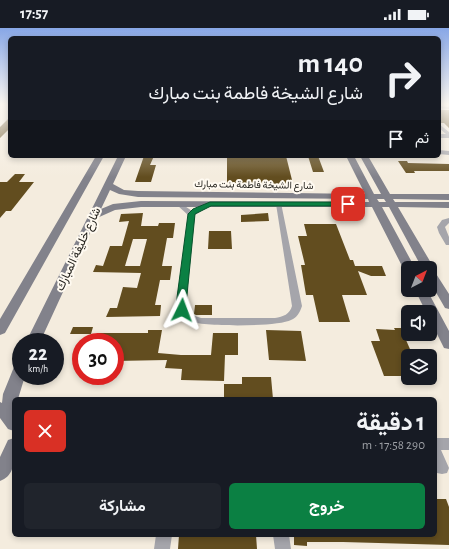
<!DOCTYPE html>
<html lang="ar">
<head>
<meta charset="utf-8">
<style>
	body { margin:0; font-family:"Alegreya Sans",Vazirmatn,sans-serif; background:#20242c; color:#f1f3f6; direction:rtl; height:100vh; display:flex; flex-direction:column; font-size:15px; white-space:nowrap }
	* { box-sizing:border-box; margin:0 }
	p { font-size:13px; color:#9ea1a6 }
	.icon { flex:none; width:22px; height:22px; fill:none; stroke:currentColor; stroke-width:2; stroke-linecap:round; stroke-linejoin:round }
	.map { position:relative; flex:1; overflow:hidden; direction:ltr }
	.panel { position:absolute; left:12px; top:369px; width:425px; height:140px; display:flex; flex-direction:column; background:#171b24; border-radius:6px; box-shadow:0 2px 6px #0003; direction:rtl }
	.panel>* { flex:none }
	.guide { position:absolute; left:8px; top:8px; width:433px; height:122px; border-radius:6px; box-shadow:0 2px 6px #0003; direction:rtl; background:#171b24; color:#f1f3f6; overflow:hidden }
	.needle { width:26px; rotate:42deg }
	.tools { position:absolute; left:401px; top:233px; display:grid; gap:8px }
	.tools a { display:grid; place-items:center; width:36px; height:36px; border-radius:6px; background:#171b24; box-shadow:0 2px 6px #0003; font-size:20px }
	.speed { position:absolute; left:12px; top:305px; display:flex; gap:8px; font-size:20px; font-weight:700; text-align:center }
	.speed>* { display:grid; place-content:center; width:52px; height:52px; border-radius:50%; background:#171b24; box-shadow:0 2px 6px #0003; line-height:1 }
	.speed small { font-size:10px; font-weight:400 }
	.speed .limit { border:6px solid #d22; background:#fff; color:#111 }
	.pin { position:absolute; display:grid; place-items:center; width:34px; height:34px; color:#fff; margin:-17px; border-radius:8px; box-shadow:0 2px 6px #0006 }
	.me { position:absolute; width:44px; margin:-22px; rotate:3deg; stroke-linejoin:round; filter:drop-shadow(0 0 3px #0008) }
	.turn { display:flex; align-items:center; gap:14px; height:84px; padding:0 12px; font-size:18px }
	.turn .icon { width:52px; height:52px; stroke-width:2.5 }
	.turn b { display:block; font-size:28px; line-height:34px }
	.then { display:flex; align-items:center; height:38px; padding:0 12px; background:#0003; gap:8px; font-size:15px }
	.round { display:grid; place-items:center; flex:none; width:42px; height:42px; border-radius:6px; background:#20242c }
	.headline { display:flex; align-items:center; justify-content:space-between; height:68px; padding:0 12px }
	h1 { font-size:24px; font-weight:700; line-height:30px }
	.cta { display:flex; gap:8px; margin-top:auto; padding:8px 12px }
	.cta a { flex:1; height:46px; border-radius:6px; background:#0b8043; color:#fff; font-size:16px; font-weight:700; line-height:46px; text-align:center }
	.cta a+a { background:#20242c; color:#f1f3f6 }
	.status { display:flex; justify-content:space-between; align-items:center; height:28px; padding:0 20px; background:#171b24; direction:ltr }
	.status svg { height:11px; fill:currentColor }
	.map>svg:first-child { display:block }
	.building { fill:#624d1f; fill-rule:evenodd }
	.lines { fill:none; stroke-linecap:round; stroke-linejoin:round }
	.street { fill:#a5a5ab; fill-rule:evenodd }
	.secondary { fill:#82828b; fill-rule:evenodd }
	.route { fill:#0b8043; stroke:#07532c }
	.labels { text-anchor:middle; stroke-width:4; stroke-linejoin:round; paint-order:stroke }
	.far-street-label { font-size:10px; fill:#1f1d18; stroke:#fffaf1 }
	.street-label { font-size:12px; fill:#1f1d18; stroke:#fffaf1 }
</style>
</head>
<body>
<div class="status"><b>17:57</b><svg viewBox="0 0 49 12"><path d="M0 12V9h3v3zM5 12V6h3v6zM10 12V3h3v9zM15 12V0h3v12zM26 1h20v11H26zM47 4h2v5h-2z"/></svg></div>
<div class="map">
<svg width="449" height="521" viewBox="0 0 449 521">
	<rect width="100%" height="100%" fill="#f4ecde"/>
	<path class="building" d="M439,82H449V100L444,95H439Z
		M10,89V100L0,110V99Z
		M144,128H154L150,137H156L151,154H135Z
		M227,128H286L293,156L227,155Z
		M308,128H318L324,144H313Z
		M398,133H407L408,135L449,136V143H414L415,145H406Z
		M15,146H25L19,154H34L11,183H6L0,190V154H7Z
		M143,185L141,198H158L159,195H175L173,210H167L162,238H172L170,252H160L155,277H161L160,288L106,289L110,280H117L123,259L137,260L141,245L93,244L96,237L103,238L110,218H122L129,193L119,194L121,186ZM133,211H147L140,238H125Z
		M268,185L269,193L241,194V187Z
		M304,196H336L350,232H353L355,238H382L386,248H371L358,243L367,267H342L350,294H319L313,267H306L301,237H305L298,208H307Z
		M209,203H231L232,221H208Z
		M195,277H212V287H196L194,286Z
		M73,299H93L91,306H70Z
		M394,300H407L408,306H410L412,312H406L413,328H408V348H384L371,313H380L376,301L395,302Z
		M148,302H162L158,325L181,327H211L213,305H238V327H225L224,353L181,352L182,341L165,340L167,332L115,333V314H94L97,305H148Z
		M266,302L301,303L306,333L269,332Z
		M242,349H271L273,371H224V356H242Z
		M435,471H446L449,479V517L343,514H307V518L294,517V507H435Z
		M179,507H256L257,521H178Z"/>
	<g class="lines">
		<path class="street" d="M439,78L449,79V81L439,80Z
			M439,96L449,104V110H439V106H446L439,100Z
			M439,122L449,123V127L439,126Z
			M179,174L192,183L210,174L213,176L195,187L186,277L187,283L195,288L201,290H275C283,289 290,286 292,278L276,176L279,174L281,175L302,278C300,284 297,290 291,292C278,299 202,299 189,293C181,290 178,285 176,277L188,187L177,177V175Z
			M449,190V195L445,199L449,209V217H446L439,205L437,199L442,192Z
			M435,410H449V422H441L449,440L447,445L442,446L437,445L435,439Z
			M156,507H172L170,521H154Z
			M273,507H289L291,521H275Z"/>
		<path class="secondary" d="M96,128H104L5,305L0,307V291Z
			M118,128H126L113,156L124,162L138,163L365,166L346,128H354L374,166H381L360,128H368L390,166H449V172L393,171L395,174H449V180L398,179L434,240L433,241L449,266V281L445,280L430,254V240H422L389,179H382L415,240H408V243L403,240L372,179H141L115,182L97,190L40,314H26ZM110,162L119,166L138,169L368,171L369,174L141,173L113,176L101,181ZM377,171H384L386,174H379Z
			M415,262H427L449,303V321L444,320L430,292V284H426Z
			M21,333V348H25L18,371H14V403L8,401L0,390V374L2,375L3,366L14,339L16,335Z
			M14,410C14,426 18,446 0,453V429L8,412Z"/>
	</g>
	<linearGradient id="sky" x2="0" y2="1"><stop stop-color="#88a7e6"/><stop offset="0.51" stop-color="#faf6f0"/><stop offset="1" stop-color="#faf6f0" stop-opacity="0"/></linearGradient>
	<rect width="449" height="149" fill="url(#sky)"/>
	<path class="route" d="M210,174H348L351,176L348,178H211L195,186L186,277L187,282L182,286L178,285L176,277L188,186L193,181Z"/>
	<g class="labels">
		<g class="far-street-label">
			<text transform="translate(254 156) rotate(1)" y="4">شارع الشيخة فاطمة بنت مبارك</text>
		</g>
		<g class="street-label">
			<text transform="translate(78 221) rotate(-65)" y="4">شارع خليفة المبارك</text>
		</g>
	</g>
</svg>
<div class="tools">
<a><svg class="needle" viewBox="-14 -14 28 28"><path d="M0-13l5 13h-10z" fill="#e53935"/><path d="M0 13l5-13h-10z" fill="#9ea1a6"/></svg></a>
<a><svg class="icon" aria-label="sound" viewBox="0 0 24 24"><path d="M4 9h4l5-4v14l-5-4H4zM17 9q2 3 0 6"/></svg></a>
<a><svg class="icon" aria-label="layers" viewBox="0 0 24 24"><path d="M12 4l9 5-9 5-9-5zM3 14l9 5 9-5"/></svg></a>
</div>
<div class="speed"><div>22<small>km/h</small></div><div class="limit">30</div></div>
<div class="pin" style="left:348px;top:176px;background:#d93025"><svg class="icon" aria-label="arrive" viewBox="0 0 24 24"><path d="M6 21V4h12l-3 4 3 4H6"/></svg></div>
<svg class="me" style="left:182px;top:282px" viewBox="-20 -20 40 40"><path d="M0-17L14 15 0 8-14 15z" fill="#0b8043" stroke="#fff" stroke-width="4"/></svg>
<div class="guide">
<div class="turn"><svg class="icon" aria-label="right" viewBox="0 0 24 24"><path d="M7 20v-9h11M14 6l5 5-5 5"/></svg><div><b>140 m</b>شارع الشيخة فاطمة بنت مبارك</div></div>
<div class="then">ثم<svg class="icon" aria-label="arrive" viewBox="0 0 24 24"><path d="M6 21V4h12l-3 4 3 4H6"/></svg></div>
</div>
<section class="panel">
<div class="headline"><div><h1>1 دقيقة</h1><p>290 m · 17:58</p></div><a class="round" style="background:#d93025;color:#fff"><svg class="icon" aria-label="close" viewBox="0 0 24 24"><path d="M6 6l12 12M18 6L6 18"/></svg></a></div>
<div class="cta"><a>خروج</a><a>مشاركة</a></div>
</section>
</div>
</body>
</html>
